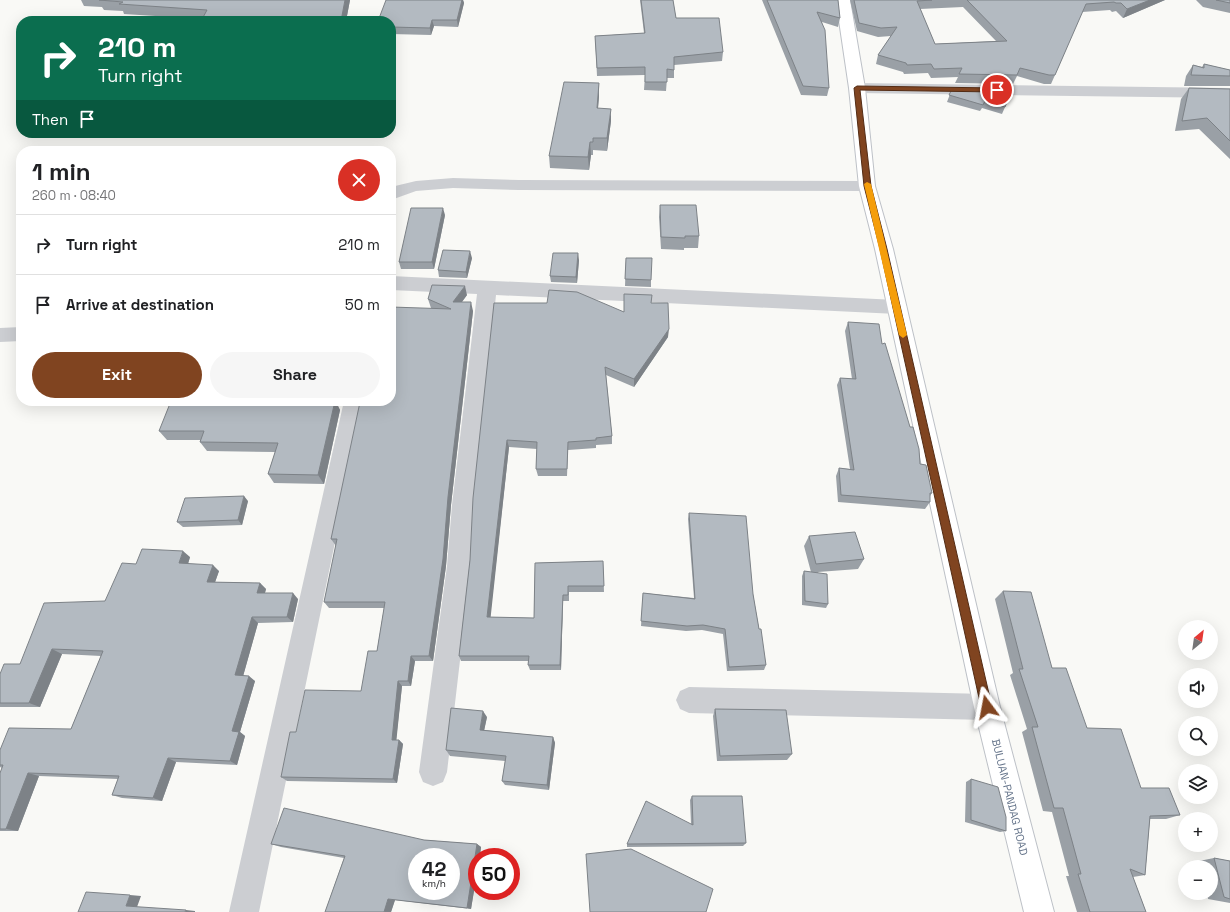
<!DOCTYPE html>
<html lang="en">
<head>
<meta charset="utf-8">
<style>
	body { margin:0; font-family:"Space Grotesk",sans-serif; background:#f6f6f6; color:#202124; height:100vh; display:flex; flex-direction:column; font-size:15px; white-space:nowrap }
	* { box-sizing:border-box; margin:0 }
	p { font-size:13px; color:#757577 }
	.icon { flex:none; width:22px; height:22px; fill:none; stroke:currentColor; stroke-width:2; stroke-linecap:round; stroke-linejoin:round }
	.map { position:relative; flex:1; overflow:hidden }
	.drawer { position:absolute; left:16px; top:146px; width:380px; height:260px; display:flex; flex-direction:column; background:#fff; border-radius:16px; box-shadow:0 4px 16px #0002 }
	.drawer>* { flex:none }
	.guide { position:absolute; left:16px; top:16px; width:380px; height:122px; border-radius:16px; box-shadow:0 4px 16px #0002; background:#0b6e4f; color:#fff; overflow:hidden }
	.needle { width:26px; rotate:29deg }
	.fabs { position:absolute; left:1178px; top:620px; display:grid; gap:8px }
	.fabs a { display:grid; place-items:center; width:40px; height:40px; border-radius:50%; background:#fff; box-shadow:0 4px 16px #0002; font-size:20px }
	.speed { position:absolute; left:408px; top:848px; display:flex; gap:8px; font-size:20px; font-weight:700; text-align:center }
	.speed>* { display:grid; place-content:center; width:52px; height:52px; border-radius:50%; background:#fff; box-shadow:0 4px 16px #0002; line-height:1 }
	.speed small { font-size:10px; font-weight:400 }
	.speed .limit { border:6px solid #d22; background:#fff; color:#111 }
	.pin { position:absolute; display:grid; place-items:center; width:34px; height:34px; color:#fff; margin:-17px; border:2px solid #fff; border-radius:50%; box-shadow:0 1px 4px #0007 }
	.me { position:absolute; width:44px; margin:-22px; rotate:347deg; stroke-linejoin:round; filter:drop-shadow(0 0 3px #0008) }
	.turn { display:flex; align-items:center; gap:14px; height:84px; padding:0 16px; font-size:18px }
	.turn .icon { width:52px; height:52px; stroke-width:2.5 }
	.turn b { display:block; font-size:28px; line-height:34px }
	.then { display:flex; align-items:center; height:38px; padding:0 16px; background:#0003; gap:8px; font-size:15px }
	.round { display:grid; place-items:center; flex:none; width:42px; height:42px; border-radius:21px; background:#f6f6f6 }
	.overview { display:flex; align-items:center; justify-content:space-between; height:68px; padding:0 16px }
	h1 { font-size:24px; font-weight:800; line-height:30px }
	.action { display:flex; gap:8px; margin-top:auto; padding:8px 16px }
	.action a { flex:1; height:46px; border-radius:24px; background:#804420; color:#fff; font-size:16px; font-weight:800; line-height:46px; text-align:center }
	.action a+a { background:#f6f6f6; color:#202124 }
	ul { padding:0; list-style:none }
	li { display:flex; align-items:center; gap:12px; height:60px; padding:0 16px; border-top:1px solid #e0e0e0 }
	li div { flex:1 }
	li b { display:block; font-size:15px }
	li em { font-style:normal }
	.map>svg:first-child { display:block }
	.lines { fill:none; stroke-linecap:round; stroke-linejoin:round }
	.secondary-casing { stroke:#bdc1c7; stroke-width:2 }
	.minor { fill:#ccced2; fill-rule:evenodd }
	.secondary { fill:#fff; fill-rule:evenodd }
	.wall { fill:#9aa0a6; fill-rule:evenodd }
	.shaded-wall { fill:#7d8287 }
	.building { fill:#b3bac1; stroke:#7d8287; fill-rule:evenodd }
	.route { fill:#804420; stroke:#532c15 }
	.slow { fill:#f59e0b }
	.labels { text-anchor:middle; stroke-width:4; stroke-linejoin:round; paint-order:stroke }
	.street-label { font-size:11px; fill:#65748a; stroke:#fff }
</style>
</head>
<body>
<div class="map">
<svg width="1230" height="912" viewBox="0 0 1230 912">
	<rect width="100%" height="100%" fill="#f9f9f6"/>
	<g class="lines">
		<defs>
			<path id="secondary" d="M836,0H850L865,88L875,186L893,249L1000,707L1054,912H1024L974,707L875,249L859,186L849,88Z"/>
		</defs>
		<use href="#secondary" class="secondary-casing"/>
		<path class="minor" d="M857,83L1230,88V98L857,93L852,91L849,88L852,85Z
			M453,178L519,180L867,181L873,182L875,186L873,190L867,191L519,190L453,188L416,191L391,200V187L416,181Z
			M391,276L897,300L904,302L907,307L904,312L897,314L496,295L474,505L471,566L447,772L443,782L433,786L423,782L419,772L447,566L452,505L477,294L391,290Z
			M21,327V341L0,342V328Z
			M344,401H364L259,912H229Z
			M689,687L987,694L996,698L1000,707L996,716L987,720L689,713L680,709L676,700L680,691Z"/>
		<use href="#secondary" class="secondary"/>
	</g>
	<path class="wall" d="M81,0H350L346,21H201L202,19L124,14L123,11L104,10L102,7L84,6Z
		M386,0H463L464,3L458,27L434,26L431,35L391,34V21Z
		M640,0H673L676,18L723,52L722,61L674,65V78H667L666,91L644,90L645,75L597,76L595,36L644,33Z
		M762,0H838L840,18L838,27L822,22L829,88L827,96L801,95Z
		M850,0H1165L1123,18L1116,11L1112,12L1110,10L1082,12L1055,75L1051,84H1044L1017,76L1013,84L955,83L958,77L931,78L928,73L904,74L903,72L876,64L878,55L891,36L878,37L857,31ZM963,7L996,41L935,44L920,9Z
		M1196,0H1230V13L1203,7Z
		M1204,64L1230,70V86H1184L1186,76L1193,65L1202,67Z
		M599,83V96L598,108L611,121L607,151L593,150V155H591L589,170L550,168L549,156Z
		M1189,88L1230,89V159L1199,129L1175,131L1181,99Z
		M952,89L1005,107L1002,114L982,108L980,111L947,102Z
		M660,205L699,236L698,248H684V250L661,249L659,217Z
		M445,215L434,269H401L399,262Z
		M472,258L467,278L439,277L438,270Z
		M626,258L651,280V287L625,286Z
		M579,260L577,283L551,282L550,276Z
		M467,295L462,302L473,311L451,505L446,566L433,661H415L411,686H402L396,740H399L403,744L397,783L287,781L281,777L296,732L361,691L377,651L384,608H329L324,602L336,546L331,539L367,402L432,308H431L428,299Z
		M494,303L624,312L651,303L668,337L634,387L606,375L612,436V444L596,445V448L568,450L567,476H538L536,469L537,449L509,447L490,617L534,618L535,563L603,561L604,592H569V601H563L561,670H530L528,665V661H461L459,656L470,560Z
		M848,322L882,344L920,464L932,493L930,496V502L925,509L838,502L836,476L839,468L850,469L837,385L840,378L852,379L845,331Z
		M336,401L340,410L324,484L274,483L268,474L275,452L207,451L200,442V440H167L159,431Z
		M248,501L242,525L183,527L177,522Z
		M689,513L753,594L759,629L766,665L764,670L727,671L723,634L702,630L686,631L641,626L643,593L694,598L688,519Z
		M809,536L864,559L858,569L818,572L828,604L826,608L802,605V576L804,571L811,572L804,546Z
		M190,557L188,564L219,571L215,582L260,583L266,589L265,593L298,599L293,622L258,623L243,676L255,681L240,732L245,736L237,765L176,762L162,801L122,798L112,795L118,779L39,776L18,831H0V773L2,768L0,767V750L71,729L101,656L62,654L40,707H0V674L20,664L105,601L136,564Z
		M1003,591L1052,668L1087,728L1141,788L1180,815L1166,819H1150L1145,875L1133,877L1146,912H1077L1066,876H1069L1052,812L1043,811L1022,732L1027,729L1010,675L1013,673L995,599Z
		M715,709L792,754L787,760L717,761L713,716Z
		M487,717L484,730L553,737L555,743L549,790L505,785L502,781L505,761L450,756L446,750Z
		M971,779L1006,831L1000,832L965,822L966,782Z
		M692,796L746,843L743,846L627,847V844L691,824L690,800Z
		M424,840L477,844L481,847L471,909L395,900L391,912H325L344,858L281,847L271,844Z
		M1214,858L1230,861V903L1208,899L1207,893H1211V867H1201L1199,861Z"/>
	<path class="shaded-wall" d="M345,0H350L346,21H341Z
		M462,0H463L464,3L458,27L457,20Z
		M1150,0H1165L1123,18L1127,9Z
		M432,20L434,26L431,35L430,28Z
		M599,83V96L597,120V108Z
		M611,109V121L607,151V138Z
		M590,142L591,155L589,170L588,157Z
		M391,201L393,206L391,211Z
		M443,208L445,215L434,269L432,262Z
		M470,251L472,258L467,278L466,272Z
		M578,253L579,260L577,283L576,277Z
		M465,286L467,295L455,311L453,302Z
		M471,302L473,311L451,505L446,566L433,661L429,656Z
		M669,329L668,337L634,387V379Z
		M335,401L340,410L324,484L318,475Z
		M507,440L509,447L490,623L487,617Z
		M244,496L248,501L242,525L238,520Z
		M183,551L190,557L186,570L179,563Z
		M213,565L219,571L213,588L207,582Z
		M260,583L266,589L263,599L257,593Z
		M293,593L298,599L293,622L287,617Z
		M563,595V601L561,670L560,665Z
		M252,617L258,623L242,680L235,675Z
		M52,649L62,654L40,707L29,703Z
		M411,656L415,661L411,686L408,681Z
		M249,676L255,681L240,732L245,736L237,765L230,761L232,731Z
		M398,681L402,686L396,744L392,740Z
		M483,711L487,717L483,736L480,730Z
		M553,737L555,743L549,790L547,785Z
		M399,740L403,744L397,783L393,779Z
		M168,758L176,762L162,801L153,798Z
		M28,773L39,776L18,831L6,829Z
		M477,844L481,847L480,857H477V873L471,909L467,908Z
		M130,895L141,896L137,907L126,906Z
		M388,899L395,900L391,912H384Z
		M186,910L195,911V912H185Z"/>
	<path class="building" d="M99,0H345L341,21H201L207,10L119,4L123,2Z
		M386,0H462L457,20H432L430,28L391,27V21H378Z
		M641,0H673L676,18H719L723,52L674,57V70L667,69V82H645V67L597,68L595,36L645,33Z
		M767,0H838L840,18L817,12L825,30L829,88L803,86Z
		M854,0H932L917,1L935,44L1007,41L967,0H1150L1127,9L1121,3H1116L1114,2L1086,4L1055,75H1049L1020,68L1017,75L959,74L962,68L934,69L931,64L907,65L906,63L878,55L897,27L881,28L859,23Z
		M1216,0H1230V3Z
		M1204,64L1230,70V76L1191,75L1193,65L1204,68Z
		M564,82L599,83L597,108L611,109L607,138H593V142H590L588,157L549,156Z
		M1189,88L1230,89V141L1207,118L1182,121Z
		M952,89L1012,90L1005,107L985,101L983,105L949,95Z
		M660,205H696L699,236H685V238L661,237Z
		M411,208H443L432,262H399Z
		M443,250L470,251L466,272L438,270Z
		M553,253H578L576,277L550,276Z
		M626,258H652L651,280L625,279Z
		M432,285L465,286L453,302H471L448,497L443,559L429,656H411L408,681H398L392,740H399L393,779L281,777L290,732H296L305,690L361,691L368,651H377L385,602H324L337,539H331L360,402H367V401H391V307L451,309L428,299Z
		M549,290L577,292L624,312V294L652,295L651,303H668L669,329L634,379L605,367L612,436L596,438V440L568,442L567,469H536L537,442L507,440L487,617L534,618L535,563L603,561L604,586H568V595H563L560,665H528L529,656H459L470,560L473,498L494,303H547Z
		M848,322L879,324L882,344L885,343L910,427H913L919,449L920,464L926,465L932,493H930V502L841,495L839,468L854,470L840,378L856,379Z
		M171,401H335L318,475L268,474L278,443L200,442L204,431H159Z
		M244,496L238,520L177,522L185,498Z
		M689,513L746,516L753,594L759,629H761L766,665L729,667L725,629L703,625L687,626L641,621L643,593L695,599Z
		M855,532L864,559L816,564L809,536Z
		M142,549L183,551L179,563L213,565L207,582L260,583L257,593H293L287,617H252L235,675L249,676L232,731L239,732L230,761L168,758L153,798L112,795L119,776L28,773L6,829H0V773L3,765H0V750L9,728L71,729L103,651L52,649L29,703H0V674L4,664H20L44,603L105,601L122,563L136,564Z
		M804,571L827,574L828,604L805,601Z
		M1003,591L1031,592L1052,668H1066L1087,728L1121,729L1141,788H1169L1180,815L1150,816L1145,875L1130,869L1146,912H1090L1078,874H1081L1063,808H1054L1032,727H1038L1019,669H1023Z
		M451,708L483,711L480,730L553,737L547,785L502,781L506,756L446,750Z
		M715,709L786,710L792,754L720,756Z
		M971,779L998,787L1006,817V831L971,820Z
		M692,796H742L746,843L627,844L646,801L693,825Z
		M284,808L424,840L477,844L467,908L388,899L384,912H325L345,856L271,844ZM417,857H451V891H417Z
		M631,849L713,889L706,912H590L586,854Z
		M1214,858L1230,861V899L1224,897Z
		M86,892L130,895L126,906L186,910L185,912H78Z"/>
	<path class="route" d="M857,86L997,88L1000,90L997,92L860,90L871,186L887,249L992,707L991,711L987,713L983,711L981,707L880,249L864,186L854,88Z"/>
	<path class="slow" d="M867,182L871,184L907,335L903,338L899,335L864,184Z"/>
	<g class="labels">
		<g class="street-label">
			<text transform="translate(1010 797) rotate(76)" y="4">BULUAN-PANDAG ROAD</text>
		</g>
	</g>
</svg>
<div class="fabs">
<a><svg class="needle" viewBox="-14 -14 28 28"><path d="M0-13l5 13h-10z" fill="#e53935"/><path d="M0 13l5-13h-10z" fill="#757577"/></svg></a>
<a><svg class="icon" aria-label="sound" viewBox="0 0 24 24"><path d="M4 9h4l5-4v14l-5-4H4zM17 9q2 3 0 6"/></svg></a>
<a><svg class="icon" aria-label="search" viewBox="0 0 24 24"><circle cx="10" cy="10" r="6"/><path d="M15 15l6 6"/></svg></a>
<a><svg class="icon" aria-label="layers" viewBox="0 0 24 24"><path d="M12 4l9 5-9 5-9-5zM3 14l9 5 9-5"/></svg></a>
<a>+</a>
<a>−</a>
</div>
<div class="speed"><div>42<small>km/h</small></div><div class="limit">50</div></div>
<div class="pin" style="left:997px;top:90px;background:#d93025"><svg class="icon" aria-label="arrive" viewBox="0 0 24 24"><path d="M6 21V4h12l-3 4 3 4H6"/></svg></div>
<svg class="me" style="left:987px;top:707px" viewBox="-20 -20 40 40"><path d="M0-17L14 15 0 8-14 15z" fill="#804420" stroke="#fff" stroke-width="4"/></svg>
<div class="guide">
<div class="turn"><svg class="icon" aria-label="right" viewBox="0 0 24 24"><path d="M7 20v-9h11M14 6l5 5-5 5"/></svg><div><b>210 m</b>Turn right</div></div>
<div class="then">Then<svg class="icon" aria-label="arrive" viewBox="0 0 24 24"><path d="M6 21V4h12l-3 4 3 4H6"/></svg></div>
</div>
<section class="drawer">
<div class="overview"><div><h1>1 min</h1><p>260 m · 08:40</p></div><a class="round" style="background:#d93025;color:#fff"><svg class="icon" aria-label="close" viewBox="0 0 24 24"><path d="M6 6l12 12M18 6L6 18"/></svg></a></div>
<ul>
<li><svg class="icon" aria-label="right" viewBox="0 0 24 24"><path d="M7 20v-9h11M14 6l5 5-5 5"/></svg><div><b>Turn right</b></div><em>210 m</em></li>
<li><svg class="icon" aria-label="arrive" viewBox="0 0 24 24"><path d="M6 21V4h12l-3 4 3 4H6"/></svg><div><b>Arrive at destination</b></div><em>50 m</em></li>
</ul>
<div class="action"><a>Exit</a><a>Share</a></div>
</section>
</div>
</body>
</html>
